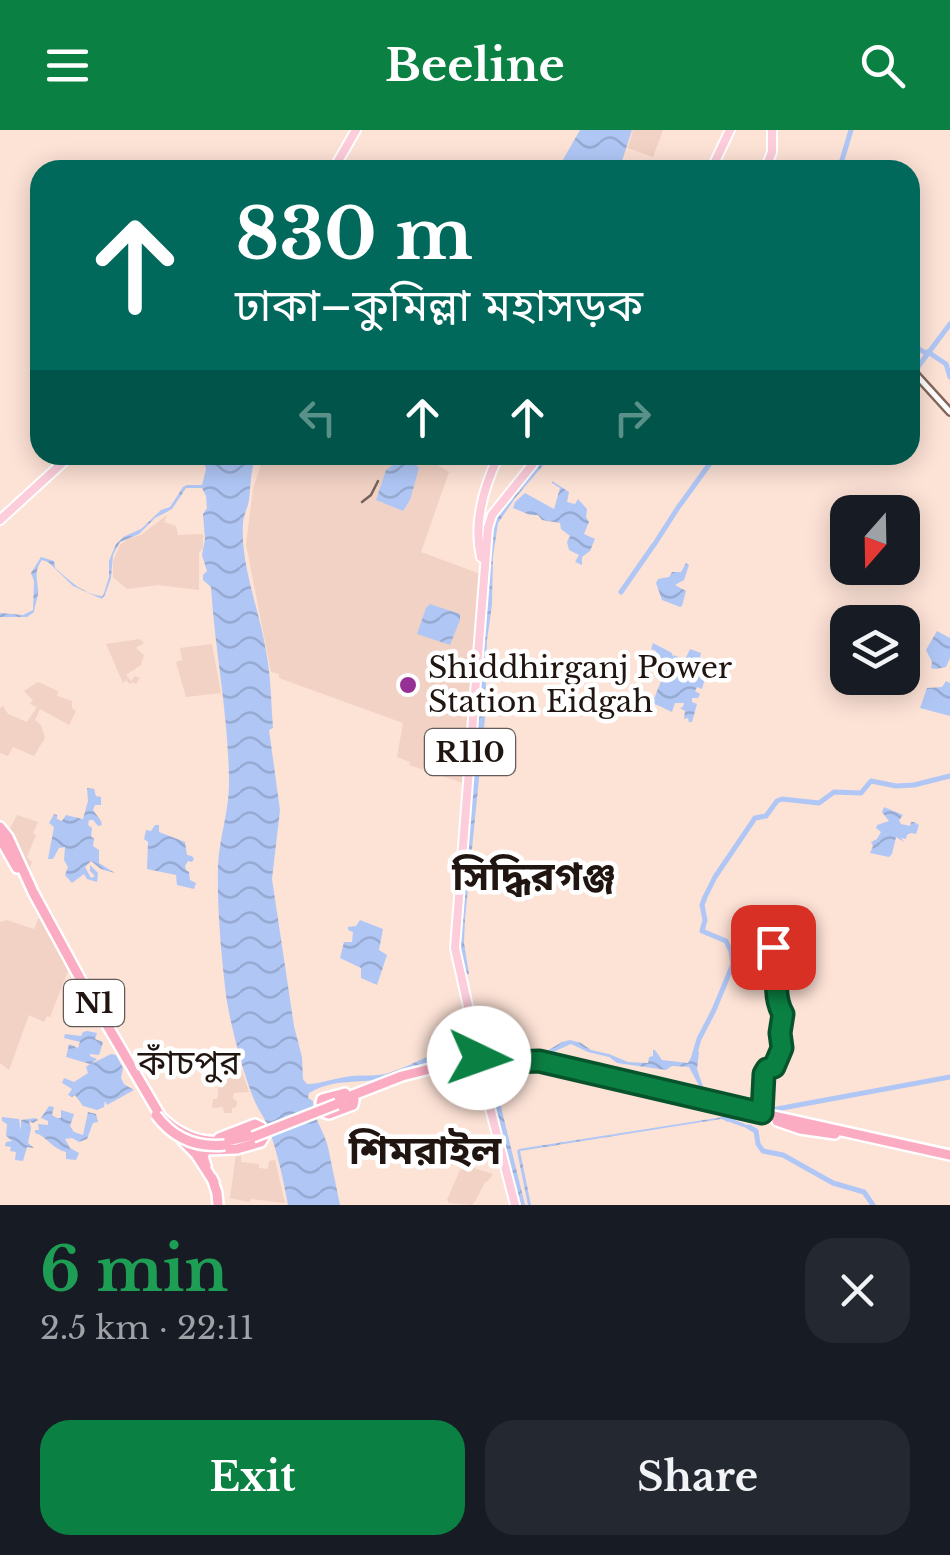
<!DOCTYPE html>
<html lang="en">
<head>
<meta charset="utf-8">
<style>
	body { margin:0; font-family:"Libre Baskerville","Noto Sans Bengali",serif; background:#242831; color:#f1f3f6; height:100vh; display:flex; flex-direction:column; font-size:38px; white-space:nowrap }
	* { box-sizing:border-box; margin:0 }
	p { font-size:32px; color:#9ea1a6 }
	.icon { flex:none; width:55px; height:55px; fill:none; stroke:currentColor; stroke-width:2; stroke-linecap:round; stroke-linejoin:round }
	.map { position:relative; height:1075px; overflow:hidden }
	.drawer { display:flex; flex-direction:column; background:#171b24; flex:1 }
	.drawer>* { flex:none }
	.banner { position:absolute; left:30px; top:30px; width:890px; height:305px; border-radius:30px; box-shadow:0 5px 25px #0003; background:#00695c; color:#fff; overflow:hidden }
	.needle { width:65px; rotate:200deg }
	.tools { position:absolute; left:830px; top:365px; display:grid; gap:20px }
	.tools a { display:grid; place-items:center; width:90px; height:90px; border-radius:20px; background:#171b24; box-shadow:0 5px 25px #0003; font-size:50px }
	.pin { position:absolute; display:grid; place-items:center; width:85px; height:85px; color:#fff; margin:-42px; border-radius:20px; box-shadow:0 5px 15px #0006 }
	.me { position:absolute; width:110px; margin:-55px; rotate:93deg; stroke-linejoin:round; filter:drop-shadow(0 0 8px #0008) }
	.turn { display:flex; align-items:center; gap:35px; height:210px; padding:0 40px; font-size:45px }
	.turn .icon { width:130px; height:130px; stroke-width:2.5 }
	.turn b { display:block; font-size:70px; line-height:85px }
	.lanes { display:flex; align-items:center; height:95px; padding:0 40px; background:#0003; justify-content:center; gap:50px; direction:ltr }
	.lanes .off { opacity:.35 }
	.round { display:grid; place-items:center; flex:none; width:105px; height:105px; border-radius:30px; background:#242831 }
	.overview { display:flex; align-items:center; justify-content:space-between; height:170px; padding:0 40px }
	h1 { font-size:60px; font-weight:800; line-height:75px; color:#1e9e55 }
	.cta { display:flex; gap:20px; margin-top:auto; padding:20px 40px }
	.cta a { flex:1; height:115px; border-radius:30px; background:#0b8043; color:#fff; font-size:40px; font-weight:800; line-height:115px; text-align:center }
	.cta a+a { background:#242831; color:#f1f3f6 }
	header { display:flex; justify-content:space-between; align-items:center; height:130px; padding:0 40px; background:#0b8043; color:#fff; font-size:45px; font-weight:800 }
	.map>svg:first-child { display:block }
	.built { fill:#f1d2c4 }
	.water { fill:url(#water-waves) }
	.lines { fill:none; stroke-linecap:round; stroke-linejoin:round }
	.canal { stroke:#b0c7f6; stroke-width:5 }
	.minor-casing { stroke:#836659; stroke-width:10 }
	.major-casing { stroke:#fff; stroke-width:12 }
	.highway-casing { stroke:#fff; stroke-width:14 }
	.minor { stroke:#fff; stroke-width:5 }
	.major { stroke:#fdcddb; stroke-width:8 }
	.highway { stroke:#fbacc3; stroke-width:9 }
	.rail { stroke:#74635b; stroke-width:2.5 }
	.highway-bridge-casing { stroke:#fff; stroke-width:14; stroke-linecap:butt }
	.highway-bridge { stroke:#fbacc3; stroke-width:9 }
	.route-casing { stroke:#07532c; stroke-width:25 }
	.route { stroke:#0b8043; stroke-width:18 }
	.poi-dot { fill:#963095; stroke:#fff; stroke-width:4 }
	.labels { text-anchor:middle; stroke-width:9; stroke-linejoin:round; paint-order:stroke }
	.shield { fill:#fff; stroke:#635b58; stroke-width:2.5 }
	.shield-label { font-size:28px; font-weight:bold; fill:#201510 }
	.poi-label { font-size:30px; fill:#201510; stroke:#fff; text-anchor:start }
	.quarter-label { font-size:35px; fill:#201510; stroke:#fff }
	.district-label { font-size:40px; font-weight:bold; fill:#201510; stroke:#fff }
</style>
</head>
<body>
<header><svg class="icon" aria-label="menu" viewBox="0 0 24 24"><path d="M4 6h16M4 12h16M4 18h16"/></svg>Beeline<svg class="icon" aria-label="search" viewBox="0 0 24 24"><circle cx="10" cy="10" r="6"/><path d="M15 15l6 6"/></svg></header>
<div class="map">
<svg width="950" height="1075" viewBox="0 0 950 1075">
	<defs>
		<pattern id="water-waves" width="16" height="10" patternUnits="userSpaceOnUse" patternTransform="scale(2.5)"><rect width="16" height="10" fill="#b0c7f6"/><path d="M0 5q4-4 8 0t8 0" fill="none" stroke="#97aad2"/></pattern>
	</defs>
	<rect width="100%" height="100%" fill="#fde2d6"/>
	<path class="built" d="M633,0H663L653,27L628,18Z
		M264,325H425L429,330L449,342L421,422L483,445L463,653L409,635L410,632L397,627L403,593L279,548V544L271,542L246,414L253,359Z
		M167,385L164,392L176,396L178,405L203,404V418L199,423V460L158,455L127,459L113,447V431L120,415L128,409L141,405Z
		M140,509L144,513L136,518L144,525L141,535L126,545L131,551L135,546L140,548L136,554L132,552L130,554L126,550L123,553L106,514Z
		M212,514L221,563L186,567L176,532L182,530L180,518Z
		M38,552L58,561L57,566L72,571V578L76,581L69,595L40,579L35,590L41,595L45,608L34,626L13,617L8,626L0,623V578L3,576L8,584L27,592L37,577L30,574L33,570L24,561Z
		M17,685L38,692L33,703L36,705L27,727L32,732L29,740L8,702Z
		M40,785L70,836L50,887L47,886L44,892L29,885L9,940L0,933V792L7,790L34,799Z
		M240,935L249,962L234,963L233,968L237,972L236,977L232,978V983H224L223,977L212,978L213,969H217L218,964L219,942L215,938L228,940L229,936Z
		M236,1024L241,1025V1032L259,1034V1038L268,1039L269,1031L275,1030L285,1073L251,1069L249,1072L230,1068Z
		M474,1038L493,1044L488,1051L485,1052L476,1070L472,1075L449,1073L447,1070L460,1040Z"/>
	<path class="water" d="M580,0H632L622,31L616,40H557Z
		M208,325H257C250,339 251,355 249,370C248,377 244,384 243,392C240,435 259,478 266,521C271,546 271,572 273,598L269,600L280,680L272,749L294,896L302,927L303,949L307,954C320,954 332,949 345,947C358,944 372,947 385,944C406,939 457,910 472,912C445,925 415,940 385,948C358,955 337,947 309,963L308,968L313,971C312,986 324,1001 328,1017C332,1036 336,1056 340,1075H288C283,1048 277,1020 267,994C264,987 259,981 256,974C244,947 230,894 226,865C221,822 217,779 218,736C219,709 229,681 229,654C229,587 215,523 211,457L203,450V445L207,441L202,425L205,409L203,384L207,378L206,366L202,358H186L172,379L155,388L139,404L120,412L113,425L111,448L105,465L102,469L73,456L48,432L42,430C34,441 37,447 38,459C39,466 35,474 34,482L27,487H0V483L23,485L33,480L34,451L31,443L41,427L54,431L55,438C69,450 84,465 103,466L109,447V431L116,414L123,407L141,399L161,380L170,377L183,357L187,355H202L206,339L204,332Z
		M542,325H552L516,367L498,393L493,426L492,475L487,510L485,588L465,789L464,813L469,844L464,845L458,824L491,396L494,385Z
		M400,330L411,331L419,338L410,370L403,381L376,370L386,340Z
		M552,351L569,362L567,372L575,374L578,369L587,379L586,387L589,392L584,404L595,409L590,421L582,427V435L575,432L579,425L569,420L567,412L570,406L561,399L560,393L542,390L538,385H530L513,378L515,372L525,363L554,379L560,358L552,353Z
		M686,433L689,435L684,450L675,455L686,461L682,476L680,477L662,470L656,453L658,449L669,447L672,442H681Z
		M430,474L460,484V490L450,515L417,504L426,478Z
		M937,501L950,508V528L946,537L936,539L931,538L932,532L926,520Z
		M653,513L672,523L673,527L674,525L685,530L690,519L701,523L700,527L710,531L702,559L697,557L695,561L700,564L698,568H692V572L697,574L692,592H689L688,588L684,589L685,581L680,578L683,577L684,573H675L672,582L655,574L653,571L666,539L654,534L659,531L657,528L652,533L646,530L656,525V521L651,519Z
		M946,551L950,553V586L920,578L927,558L942,557Z
		M87,658L94,659L96,666L101,667V675H95L93,680L101,691L102,695L98,696L93,690H89L88,695L92,698L91,706L94,709L93,716L99,720V733L115,743L101,739L91,731L85,737L91,748L95,746L90,741V735L98,743L97,752L87,749L84,744L72,753L65,745L68,737L64,730L65,717L59,718L53,729H48L54,697L49,693L54,684L57,685V689L62,691L66,685L83,689L88,671Z
		M884,677L903,685L899,690L901,694L910,696L911,692H914L919,695L916,704L911,703L907,705L906,709L901,708L904,712L896,707L892,724L889,727L870,723L873,716L871,712L877,709L881,702L876,698L877,695L889,691L882,682Z
		M155,695H159V702L185,712L187,725L192,726L194,729L192,732L188,731L185,736L186,740L189,742L190,750L196,753L194,759L177,755L176,745L147,739L148,712L144,709L146,700L151,701Z
		M360,790L383,799L379,820L387,825L377,855L361,848V838L340,828L344,812H352L353,802L348,800V797L356,796Z
		M87,901L97,903L95,909L103,912L99,925L90,924V926L97,929L91,934L111,924L116,925L123,938L121,948L124,954L134,960L107,975L105,971L104,977L97,980L83,976L75,965L72,967L68,965L72,959L62,953L64,948L74,952L88,943L86,937L90,934L66,927L69,914L78,918L80,912L64,908L65,904L81,906L83,902Z
		M497,904L527,924H542L562,912L570,910L581,913L591,920L609,924L628,932L648,933L649,927L653,926V920H655L662,930L688,933L695,920L699,922L697,939L706,965H704L689,937L672,936L666,940L617,933L609,927L588,922L571,914L540,928H527L504,912L485,909L484,906Z
		M613,955L724,982L728,987L752,997V1000L721,989L520,1021L531,1075H528L517,1021L519,1019L723,987L721,983C712,982 703,975 695,980L683,975H671V973L658,969L657,971L612,959L610,957Z
		M494,969H498L500,973L525,1075H517Z
		M49,976L54,977L52,985L57,988H61V980L74,984L70,996L74,1002L83,1005L88,982L96,984L98,992L93,993L87,1009L79,1012L72,1008L65,1009L70,1018L79,1023L76,1030L66,1029V1022C52,1019 48,1007 35,1003V1000H39L38,994L48,995V991L41,988Z
		M2,987L19,989L21,1001V990L35,988L38,990L33,993L29,991L31,998L28,1013L34,1018L27,1017L23,1031L15,1030L16,1022L10,1021L11,1017L5,1016L6,1012L12,1011L6,1006L7,994L2,991Z"/>
	<g class="lines">
		<path class="canal" d="M839,40L851,0
			M910,213L927,224
			M928,222L946,234L950,247
			M910,243L917,238L950,194
			M680,375L716,325
			M654,415L679,376
			M621,462L653,416
			M694,926L699,909L714,880L733,834L731,821L726,811L702,801L705,790L702,775L705,767L715,747L755,688L766,686L777,671L782,669L819,673L834,662L861,663L871,651L896,656L914,655L950,646
			M766,981L950,947
			M727,989L743,986L763,989
			M749,997L756,1001L758,1014L763,1021L783,1025L833,1053L864,1062L873,1075"/>
		<defs>
			<path id="minor" d="M910,238L950,282
				M752,806L759,814L779,818C778,838 772,866 783,884L780,903L782,918L772,939H767L764,944L762,983"/>
			<path id="major" d="M333,40L356,0
				M711,40L730,0
				M765,40L772,22V0
				M0,390L71,325
				M485,430L481,427C473,392 484,356 499,325
				M477,933L478,921L455,818L488,398L492,385L540,325
				M480,939L515,1075"/>
			<path id="highway" d="M0,697L8,707L33,762L83,854L161,987C191,1016 220,1016 258,1003
				M0,708L17,738
				M345,963L322,969L321,973L323,982L329,984L353,975L354,970L351,969
				M330,974L402,946L430,939L530,932L950,1025
				M777,991L800,999L835,1004
				M183,1011L196,1024L214,1052
				M206,1036L203,1026L206,1020L237,1019L261,1012L265,1005L261,997L255,994L219,1008
				M212,1048L217,1063L218,1075"/>
		</defs>
		<use href="#minor" class="minor-casing"/>
		<use href="#major" class="major-casing"/>
		<use href="#highway" class="highway-casing"/>
		<use href="#minor" class="minor"/>
		<use href="#major" class="major"/>
		<use href="#highway" class="highway"/>
		<path class="rail" d="M362,372L371,365L378,351"/>
		<defs>
			<path id="highway-bridge" d="M156,985C173,1008 196,1018 225,1015
				M253,1007L337,974"/>
		</defs>
		<use href="#highway-bridge" class="highway-bridge-casing"/>
		<use href="#highway-bridge" class="highway-bridge"/>
	</g>
	<g class="lines">
		<defs>
			<path id="route" d="M479,928L484,933L539,931L762,983L764,944L767,939L774,937L782,918L780,903L783,884C772,866 778,838 779,818L773,817"/>
		</defs>
		<use href="#route" class="route-casing"/>
		<use href="#route" class="route"/>
	</g>
	<circle class="poi-dot" cx="408" cy="555" r="10"/>
	<g class="labels">
		<g class="shield">
			<rect x="425" y="599" width="90" height="46" rx="8"/>
			<rect x="64" y="850" width="60" height="46" rx="8"/>
		</g>
		<g class="shield-label">
			<text x="470" y="632">R110</text>
			<text x="94" y="883">N1</text>
		</g>
		<g class="poi-label">
			<text x="428" y="548">Shiddhirganj Power<tspan x="428" dy="34">Station Eidgah</tspan></text>
		</g>
		<g class="quarter-label">
			<text x="189" y="945">কাঁচপুর</text>
		</g>
		<g class="district-label">
			<text x="534" y="760">সিদ্ধিরগঞ্জ</text>
			<text x="425" y="1034">শিমরাইল</text>
		</g>
	</g>
</svg>
<div class="tools">
<a><svg class="needle" viewBox="-14 -14 28 28"><path d="M0-13l5 13h-10z" fill="#e53935"/><path d="M0 13l5-13h-10z" fill="#9ea1a6"/></svg></a>
<a><svg class="icon" aria-label="layers" viewBox="0 0 24 24"><path d="M12 4l9 5-9 5-9-5zM3 14l9 5 9-5"/></svg></a>
</div>
<div class="pin" style="left:773px;top:817px;background:#d93025"><svg class="icon" aria-label="arrive" viewBox="0 0 24 24"><path d="M6 21V4h12l-3 4 3 4H6"/></svg></div>
<svg class="me" style="left:479px;top:928px" viewBox="-20 -20 40 40"><circle r="19" fill="#fff"/><path d="M0-13L10 11 0 6-10 11z" fill="#0b8043"/></svg>
<div class="banner">
<div class="turn"><svg class="icon" aria-label="ahead" viewBox="0 0 24 24"><path d="M12 20V5M6 11l6-6 6 6"/></svg><div><b>830 m</b>ঢাকা–কুমিল্লা মহাসড়ক</div></div>
<div class="lanes"><svg class="icon off" aria-label="left" viewBox="0 0 24 24"><path d="M17 20v-9H6M10 6l-5 5 5 5"/></svg><svg class="icon" aria-label="ahead" viewBox="0 0 24 24"><path d="M12 20V5M6 11l6-6 6 6"/></svg><svg class="icon" aria-label="ahead" viewBox="0 0 24 24"><path d="M12 20V5M6 11l6-6 6 6"/></svg><svg class="icon off" aria-label="right" viewBox="0 0 24 24"><path d="M7 20v-9h11M14 6l5 5-5 5"/></svg></div>
</div>
</div>
<section class="drawer">
<div class="overview"><div><h1>6 min</h1><p>2.5 km · 22:11</p></div><a class="round"><svg class="icon" aria-label="close" viewBox="0 0 24 24"><path d="M6 6l12 12M18 6L6 18"/></svg></a></div>
<div class="cta"><a>Exit</a><a>Share</a></div>
</section>
</body>
</html>
